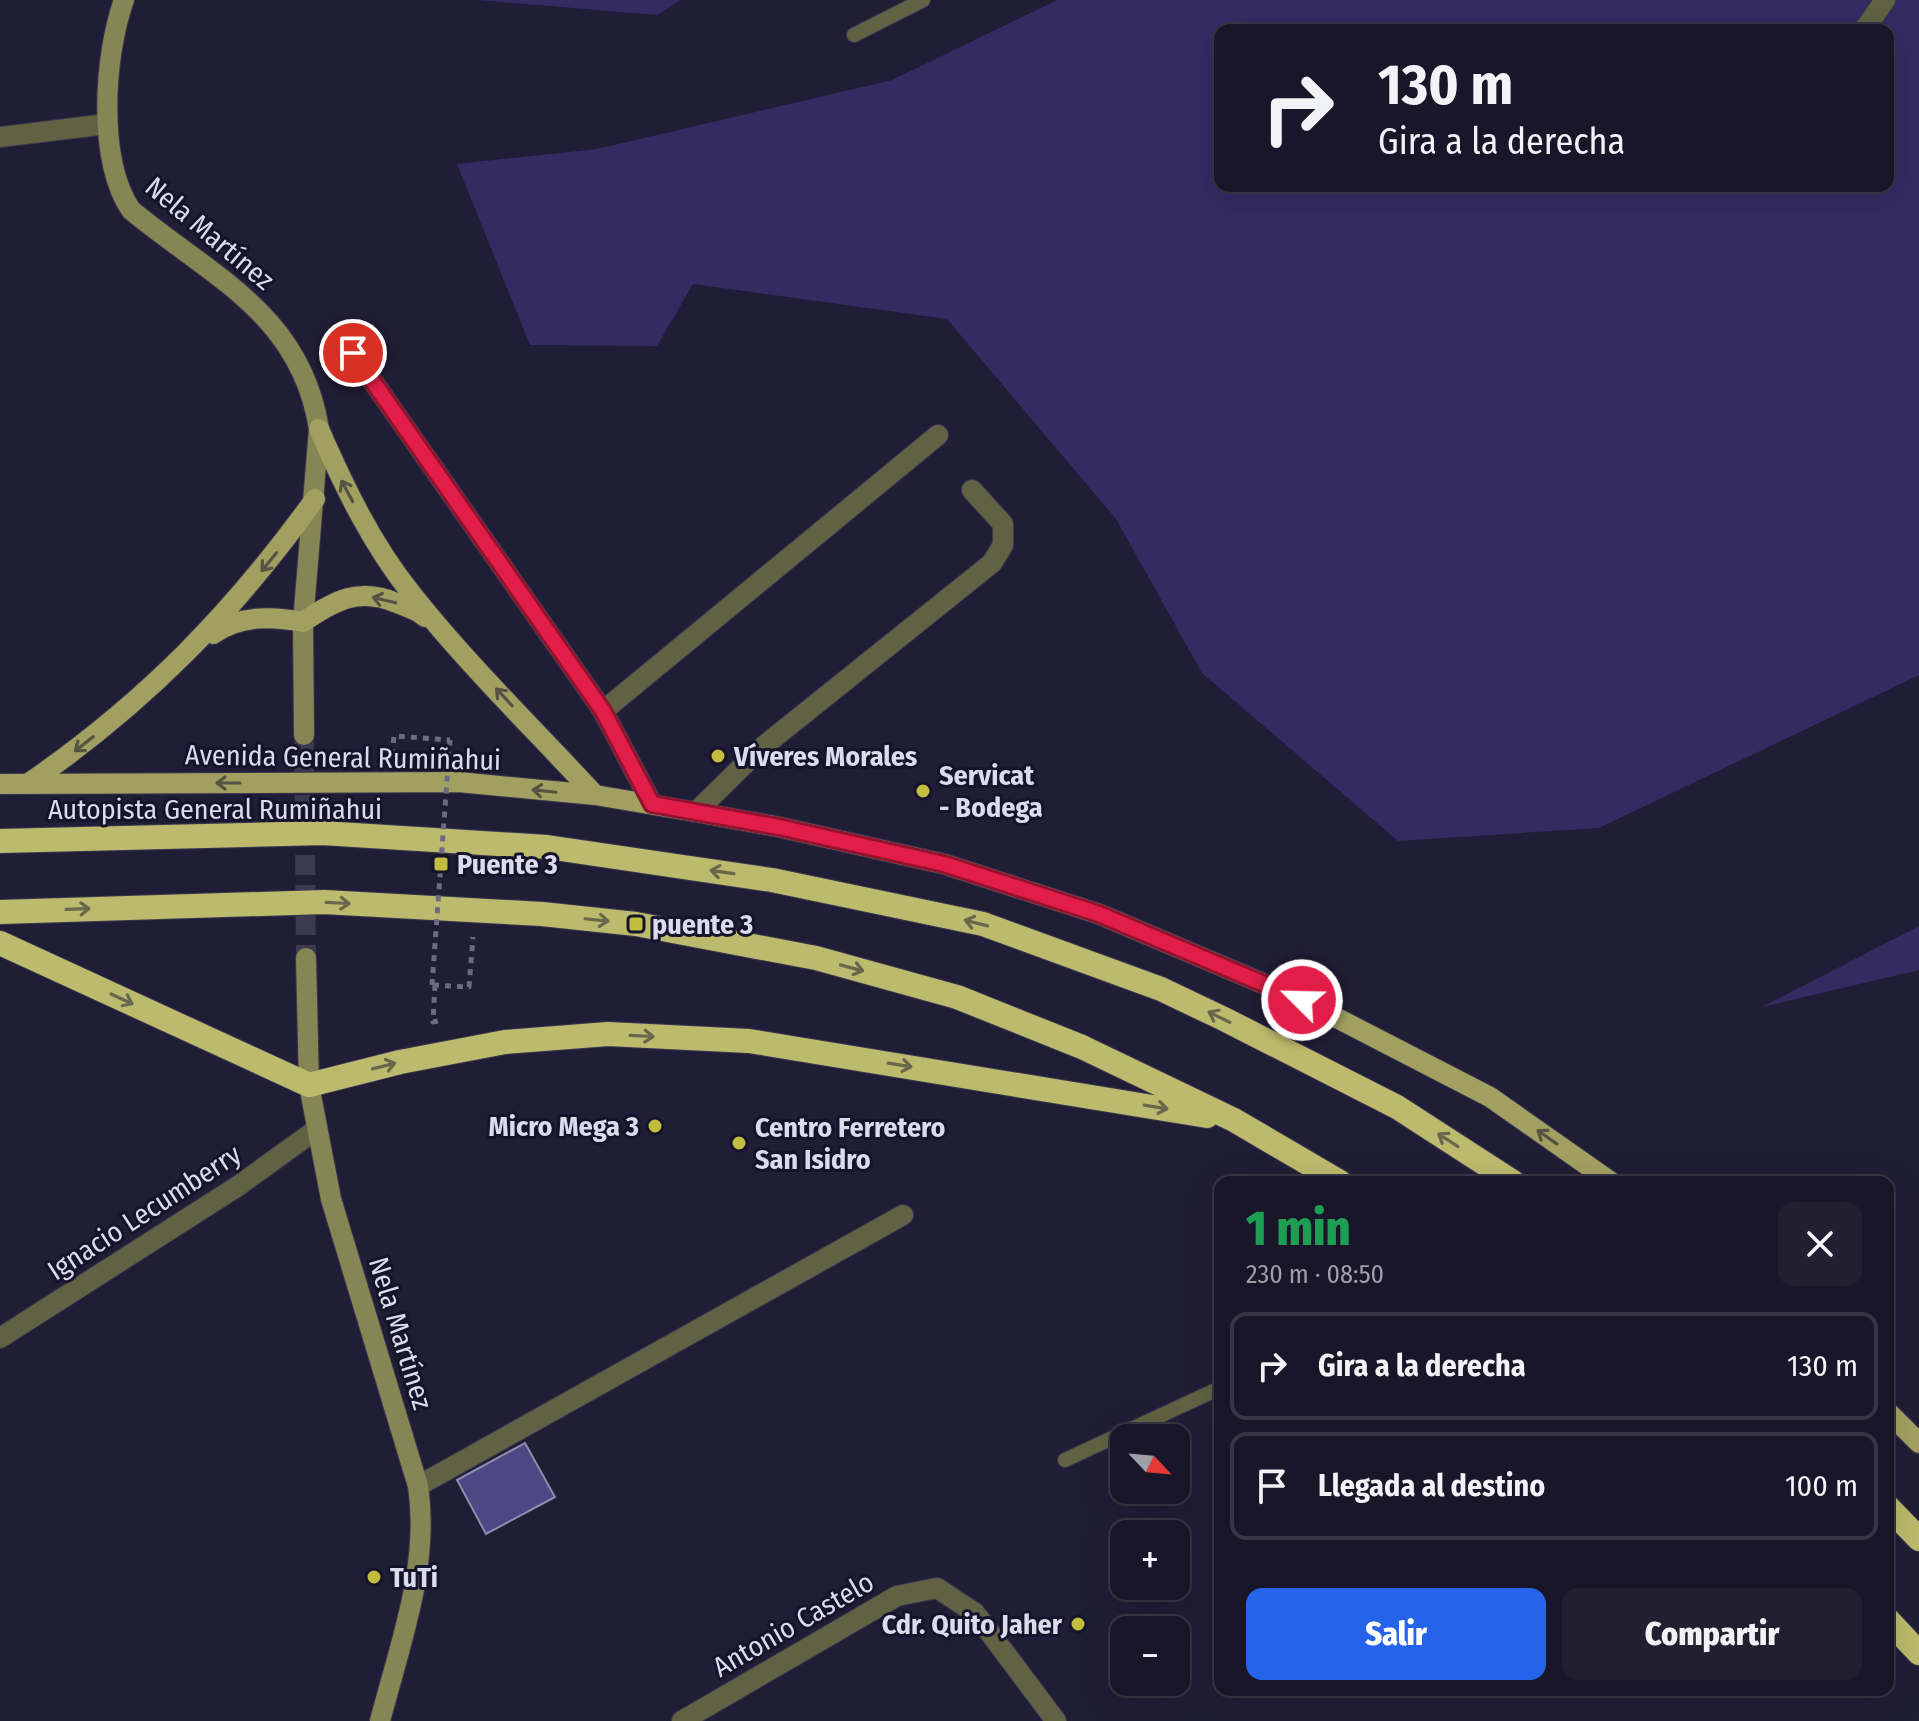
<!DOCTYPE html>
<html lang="es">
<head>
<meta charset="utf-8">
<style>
	body { margin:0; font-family:"Fira Sans Condensed",sans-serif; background:#211f30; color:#f1f3f6; height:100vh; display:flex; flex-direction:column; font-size:30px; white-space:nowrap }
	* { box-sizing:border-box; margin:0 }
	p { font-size:26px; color:#9f9fa8 }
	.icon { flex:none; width:44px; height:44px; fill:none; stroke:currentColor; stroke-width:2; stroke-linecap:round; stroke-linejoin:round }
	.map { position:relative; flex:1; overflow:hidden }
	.details { position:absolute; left:1214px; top:1176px; width:680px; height:520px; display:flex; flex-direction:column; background:#181628; border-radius:16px; box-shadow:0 8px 32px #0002,0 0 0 2px #363545 }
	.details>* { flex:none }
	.top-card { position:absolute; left:1214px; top:24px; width:680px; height:168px; border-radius:16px; box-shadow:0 8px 32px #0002,0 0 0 2px #363545; background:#181628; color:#f1f3f6; overflow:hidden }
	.needle { width:52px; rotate:116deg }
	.fabs { position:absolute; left:1110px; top:1424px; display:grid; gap:16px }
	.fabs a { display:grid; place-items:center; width:80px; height:80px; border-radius:16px; background:#181628; box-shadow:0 8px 32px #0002,0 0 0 2px #363545; font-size:40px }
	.pin { position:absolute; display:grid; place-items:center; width:68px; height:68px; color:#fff; margin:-34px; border:4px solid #fff; border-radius:50%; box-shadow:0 2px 8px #0007 }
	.me { position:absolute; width:88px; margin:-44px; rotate:293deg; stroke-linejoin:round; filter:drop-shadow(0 0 6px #0008) }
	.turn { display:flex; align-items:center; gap:28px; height:168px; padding:0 32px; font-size:36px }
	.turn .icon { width:104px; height:104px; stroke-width:2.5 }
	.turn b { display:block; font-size:56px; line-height:68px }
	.round { display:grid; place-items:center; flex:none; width:84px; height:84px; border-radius:16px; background:#211f30 }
	.summary { display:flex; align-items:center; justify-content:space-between; height:136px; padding:0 32px }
	h1 { font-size:48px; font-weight:800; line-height:60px; color:#1e9e55 }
	.action { display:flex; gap:16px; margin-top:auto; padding:16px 32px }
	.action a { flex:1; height:92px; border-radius:16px; background:#2563eb; color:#fff; font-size:32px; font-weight:800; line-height:92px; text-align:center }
	.action a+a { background:#211f30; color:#f1f3f6 }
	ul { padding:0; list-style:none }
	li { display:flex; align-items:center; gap:24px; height:108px; margin:0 16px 12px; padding:0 16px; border:4px solid #363545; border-radius:16px }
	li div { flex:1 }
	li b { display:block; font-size:30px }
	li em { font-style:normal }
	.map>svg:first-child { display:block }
	.green { fill:#332b62; fill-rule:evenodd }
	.building { fill:#4e4785; stroke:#8d8cab; stroke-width:2 }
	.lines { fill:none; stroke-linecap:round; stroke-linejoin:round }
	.secondary-tunnel { stroke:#3c3a51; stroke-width:20; stroke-dasharray:20 10; stroke-linecap:butt }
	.lane-casing { stroke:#3a384f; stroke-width:16 }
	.street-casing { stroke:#3a384f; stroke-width:22 }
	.secondary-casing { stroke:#3a384f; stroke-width:22 }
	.primary-casing { stroke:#3a384f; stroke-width:22 }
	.highway-casing { stroke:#3a384f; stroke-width:26 }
	.path { stroke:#6c6a80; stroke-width:5; stroke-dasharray:6 6; stroke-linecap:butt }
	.lane { stroke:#616143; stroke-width:14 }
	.street { stroke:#616143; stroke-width:20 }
	.secondary { stroke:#868554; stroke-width:20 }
	.primary { stroke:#a2a061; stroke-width:20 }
	.highway { stroke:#bcba6c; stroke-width:24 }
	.path-bridge { stroke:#6c6a80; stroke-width:5; stroke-dasharray:6 6; stroke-linecap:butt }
	.oneway { stroke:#555343 }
	.oneway2 { stroke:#69674c }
	.route-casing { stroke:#92132f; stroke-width:20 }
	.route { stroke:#e11d48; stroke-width:14 }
	.poi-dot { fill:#c2bd3f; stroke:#16142b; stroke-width:3 }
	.labels { text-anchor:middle; stroke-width:6; stroke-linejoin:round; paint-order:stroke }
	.street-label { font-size:28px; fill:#dbdbec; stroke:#16142b }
	.poi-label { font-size:28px; font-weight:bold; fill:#dbdbec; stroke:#16142b; text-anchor:start }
</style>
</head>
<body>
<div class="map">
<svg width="1919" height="1721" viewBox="0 0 1919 1721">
	<rect width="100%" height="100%" fill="#201d36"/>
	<path class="green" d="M478,0H680L657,15Z
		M1057,0H1919V675L1599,828L1398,841L1202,673L1116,519L947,319L693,284L657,346L530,345L457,164L597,149L892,80ZM1220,30H1888V186H1220Z
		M1919,926V970L1762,1007Z"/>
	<path class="building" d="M525,1443L555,1497L486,1534L457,1480Z"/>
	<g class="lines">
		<path class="secondary-tunnel" d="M304,735L306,958"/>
		<defs>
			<path id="lane" d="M854,35L923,0
				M1065,1460L1220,1388"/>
			<path id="street" d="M1864,30L1885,0
				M0,137L107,124
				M353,353L603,711L652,804
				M603,711L938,435
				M696,812L760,749L992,563L1003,545V524L972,490
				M0,1338L238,1186L317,1129
				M418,1486L903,1215
				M682,1721L897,1596L937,1588L975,1613L1056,1721"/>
			<path id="secondary" d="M124,0C104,56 97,159 131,210C212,277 301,314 319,429L303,622L304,735
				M306,958L309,1085L331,1199L418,1486C430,1565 400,1644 380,1721"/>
			<path id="primary" d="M319,429C344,486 371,543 411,593C466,663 534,729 595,795
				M213,634C240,615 272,616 303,622C335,600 359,587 397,603C407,607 418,610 425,617
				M29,783C146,702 232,614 315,499
				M0,784L458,782L595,795L696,812L779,827L944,864L1099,914L1302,1000L1490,1097L1611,1182
				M1888,1412L1919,1443"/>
			<path id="highway" d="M0,841L322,833L547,847L772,880L983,924L1161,989L1224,1019L1397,1107L1513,1182
				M0,912L324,902L542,914L636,924L816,958L957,997L1082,1047L1234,1120L1340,1182
				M0,943L309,1085L400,1062L505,1042L608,1034L749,1041L1207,1116
				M1888,1507L1919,1539
				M1888,1620L1919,1653"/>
		</defs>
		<use href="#lane" class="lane-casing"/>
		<use href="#street" class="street-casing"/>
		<use href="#secondary" class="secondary-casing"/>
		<use href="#primary" class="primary-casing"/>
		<use href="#highway" class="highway-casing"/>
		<path class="path" d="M392,755L394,736L450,740
			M433,985L469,987L473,937
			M435,985L433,1022L438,1021"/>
		<use href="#lane" class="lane"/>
		<use href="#street" class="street"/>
		<use href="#secondary" class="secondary"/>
		<use href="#primary" class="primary"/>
		<use href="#highway" class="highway"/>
		<path class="path-bridge" d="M432,985L450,740"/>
	</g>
	<defs><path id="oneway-shaft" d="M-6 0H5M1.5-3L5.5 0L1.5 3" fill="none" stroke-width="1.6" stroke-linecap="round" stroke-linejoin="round" transform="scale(2)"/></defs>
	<g class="oneway">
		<use href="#oneway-shaft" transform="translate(347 491) rotate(-118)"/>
		<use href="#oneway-shaft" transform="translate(269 562) rotate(129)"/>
		<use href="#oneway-shaft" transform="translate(384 600) rotate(-167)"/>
		<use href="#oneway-shaft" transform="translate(504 697) rotate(-133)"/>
		<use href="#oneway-shaft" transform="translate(84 744) rotate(142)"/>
		<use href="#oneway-shaft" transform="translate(228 783) rotate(180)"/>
		<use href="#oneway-shaft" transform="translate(544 791) rotate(-174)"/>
		<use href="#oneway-shaft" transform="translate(1547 1137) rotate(-145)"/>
	</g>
	<g class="oneway2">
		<use href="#oneway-shaft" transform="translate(722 872) rotate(-172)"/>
		<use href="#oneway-shaft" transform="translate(338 903) rotate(3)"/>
		<use href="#oneway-shaft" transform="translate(78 909) rotate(-2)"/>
		<use href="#oneway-shaft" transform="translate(597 920) rotate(6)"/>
		<use href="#oneway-shaft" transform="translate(976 923) rotate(-166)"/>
		<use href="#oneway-shaft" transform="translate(852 968) rotate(15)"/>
		<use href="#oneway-shaft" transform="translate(122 999) rotate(25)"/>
		<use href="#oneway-shaft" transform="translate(1219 1017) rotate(-154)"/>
		<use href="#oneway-shaft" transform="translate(642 1036) rotate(3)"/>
		<use href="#oneway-shaft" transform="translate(900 1065) rotate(9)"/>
		<use href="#oneway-shaft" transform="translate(384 1066) rotate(-14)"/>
		<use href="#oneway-shaft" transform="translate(1156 1107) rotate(9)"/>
		<use href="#oneway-shaft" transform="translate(1448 1140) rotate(-147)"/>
	</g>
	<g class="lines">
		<defs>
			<path id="route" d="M353,353L603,711L652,804L779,827L944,864L1099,914L1302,1000"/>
		</defs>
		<use href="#route" class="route-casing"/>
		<use href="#route" class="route"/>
	</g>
	<g class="poi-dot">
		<circle cx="718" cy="756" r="8"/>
		<circle cx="923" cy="791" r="8"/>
		<rect x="433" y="856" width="16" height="16" rx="4"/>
		<rect x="628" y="916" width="16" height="16" rx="4"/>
		<circle cx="655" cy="1126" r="8"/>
		<circle cx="739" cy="1143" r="8"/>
		<circle cx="374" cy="1577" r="8"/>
		<circle cx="1078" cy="1624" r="8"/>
	</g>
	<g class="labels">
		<g class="street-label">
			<text transform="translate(210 233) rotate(40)" y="10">Nela Martínez</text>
			<text transform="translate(343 757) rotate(1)" y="10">Avenida General Rumiñahui</text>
			<text x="215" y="819">Autopista General Rumiñahui</text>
			<text transform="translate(144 1212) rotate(-33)" y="10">Ignacio Lecumberry</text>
			<text transform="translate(401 1333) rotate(73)" y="10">Nela Martínez</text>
			<text transform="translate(793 1624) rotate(-30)" y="10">Antonio Castelo</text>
		</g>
		<g class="poi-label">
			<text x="734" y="766">Víveres Morales</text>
			<text x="939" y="785">Servicat<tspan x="939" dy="32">- Bodega</tspan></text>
			<text x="457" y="874">Puente 3</text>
			<text x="652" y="934">puente 3</text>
			<text x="639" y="1136" text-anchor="end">Micro Mega 3</text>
			<text x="755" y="1137">Centro Ferretero<tspan x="755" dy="32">San Isidro</tspan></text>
			<text x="390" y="1587">TuTi</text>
			<text x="1062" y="1634" text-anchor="end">Cdr. Quito Jaher</text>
		</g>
	</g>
</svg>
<div class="fabs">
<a><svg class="needle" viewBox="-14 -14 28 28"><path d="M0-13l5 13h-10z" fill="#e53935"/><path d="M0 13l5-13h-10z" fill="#9f9fa8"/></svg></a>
<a>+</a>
<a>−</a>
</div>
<div class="pin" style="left:353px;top:353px;background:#d93025"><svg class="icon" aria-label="arrive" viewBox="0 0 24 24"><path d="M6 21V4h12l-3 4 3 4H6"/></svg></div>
<svg class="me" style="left:1302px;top:1000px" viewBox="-20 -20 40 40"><circle r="17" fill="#e11d48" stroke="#fff" stroke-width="3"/><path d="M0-11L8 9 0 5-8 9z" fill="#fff"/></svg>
<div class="top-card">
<div class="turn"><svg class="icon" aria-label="right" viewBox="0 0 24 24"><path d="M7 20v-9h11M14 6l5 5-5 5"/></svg><div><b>130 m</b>Gira a la derecha</div></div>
</div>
<section class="details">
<div class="summary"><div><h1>1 min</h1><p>230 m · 08:50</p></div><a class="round"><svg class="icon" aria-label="close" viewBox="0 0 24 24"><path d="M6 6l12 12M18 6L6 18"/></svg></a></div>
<ul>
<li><svg class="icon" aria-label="right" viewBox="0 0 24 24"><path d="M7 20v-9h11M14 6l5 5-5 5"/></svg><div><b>Gira a la derecha</b></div><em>130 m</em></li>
<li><svg class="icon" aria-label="arrive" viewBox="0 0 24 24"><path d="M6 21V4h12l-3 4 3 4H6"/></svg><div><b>Llegada al destino</b></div><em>100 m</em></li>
</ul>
<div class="action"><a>Salir</a><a>Compartir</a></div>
</section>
</div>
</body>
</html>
